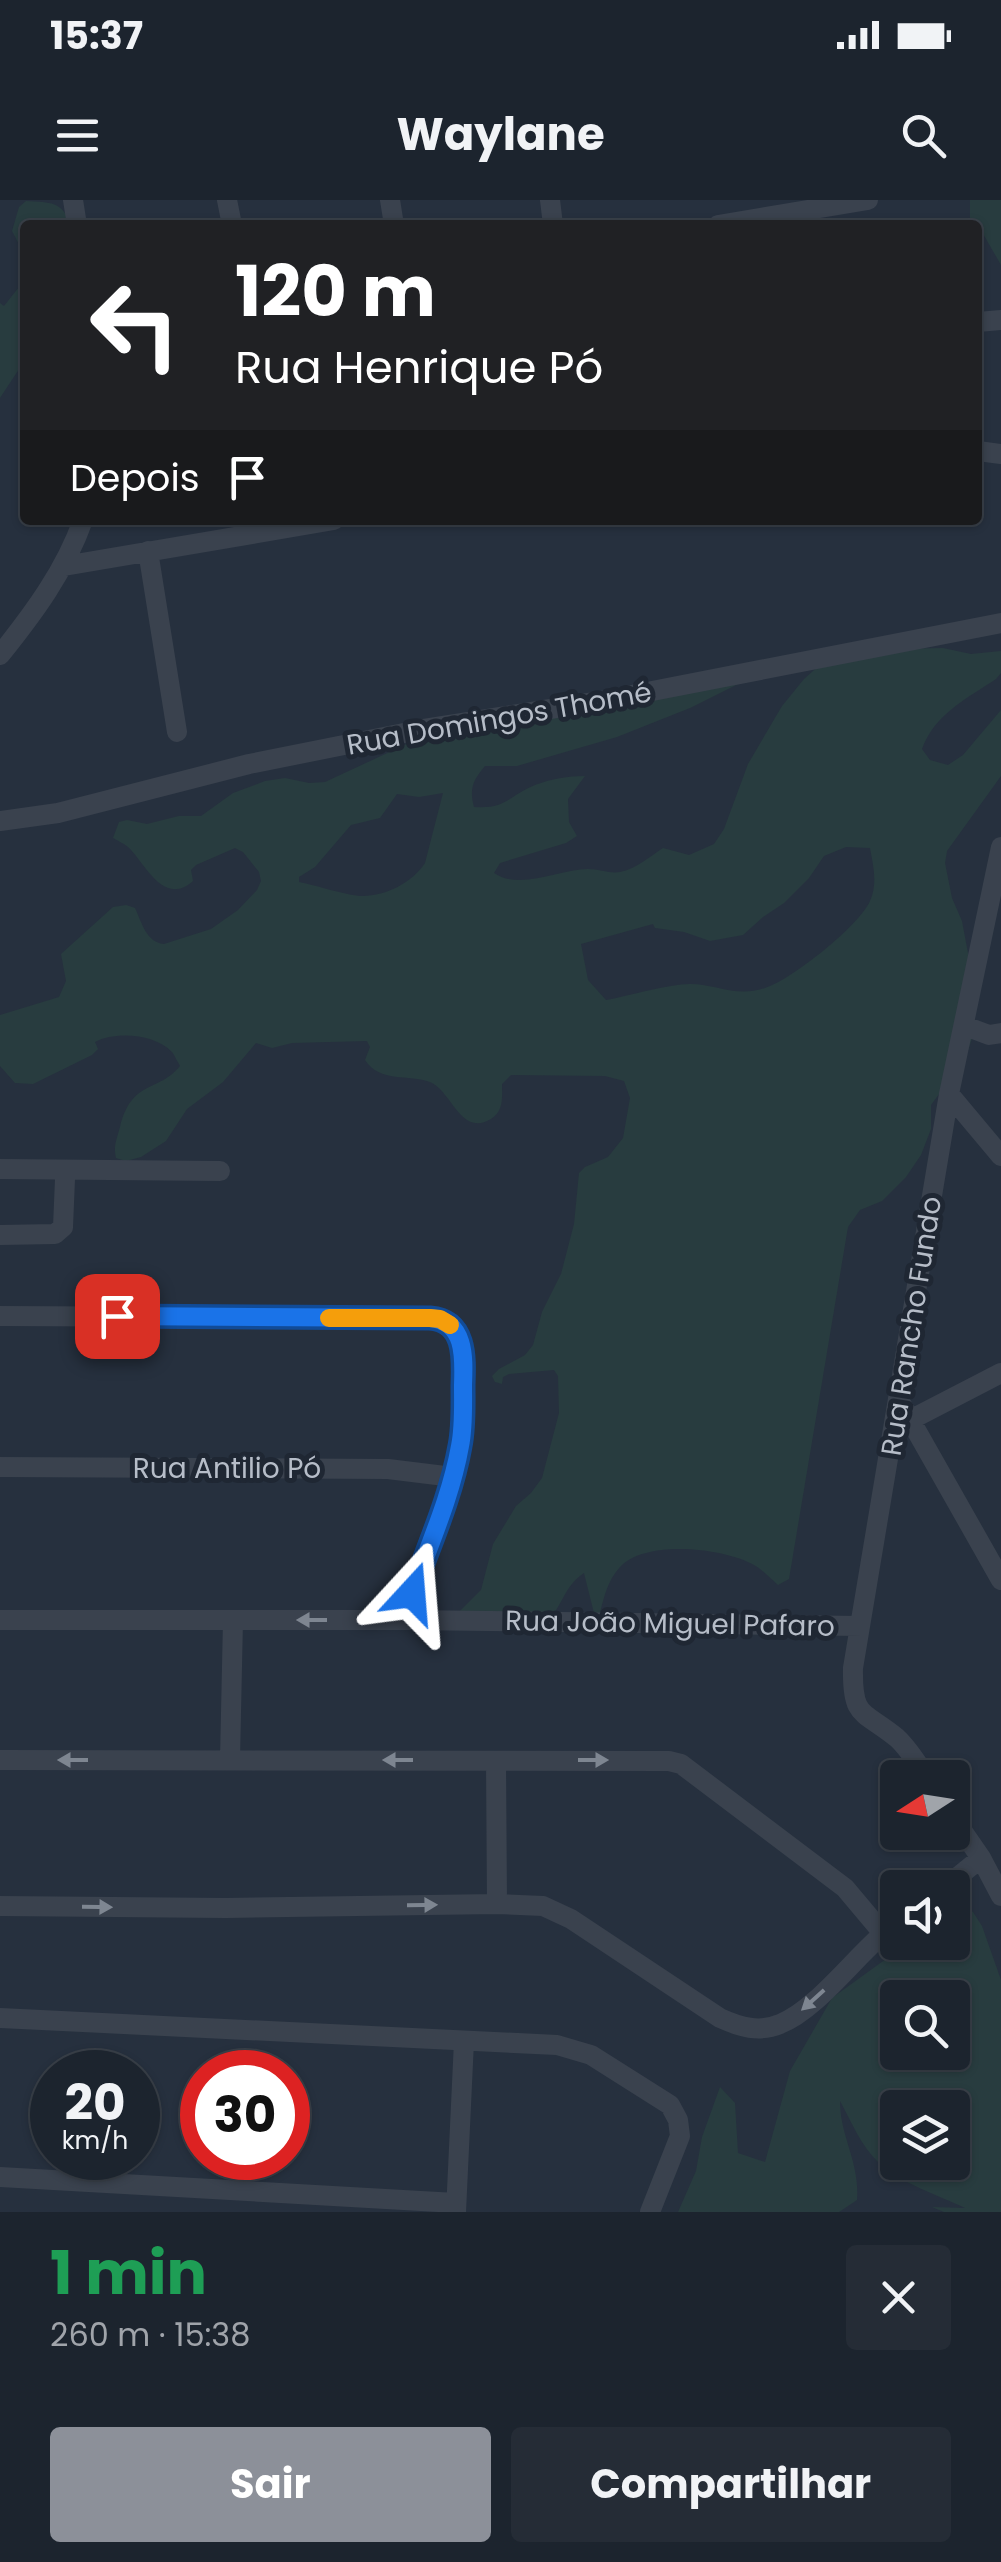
<!DOCTYPE html>
<html lang="pt">
<head>
<meta charset="utf-8">
<style>
	body { margin:0; font-family:Poppins,sans-serif; background:#252c36; color:#f1f3f6; height:100vh; display:flex; flex-direction:column; font-size:38px; white-space:nowrap }
	* { box-sizing:border-box; margin:0 }
	p { font-size:32px; color:#a0a4aa }
	.icon { flex:none; width:55px; height:55px; fill:none; stroke:currentColor; stroke-width:2; stroke-linecap:round; stroke-linejoin:round }
	.map { position:relative; height:2012px; overflow:hidden }
	.side { display:flex; flex-direction:column; background:#1c242e; flex:1 }
	.side>* { flex:none }
	.guide { position:absolute; left:20px; top:20px; width:962px; height:305px; border-radius:10px; box-shadow:0 2px 8px #0004,0 0 0 2px #3a414a; background:#202124; color:#fff; overflow:hidden }
	.needle { width:65px; rotate:258deg }
	.controls { position:absolute; left:880px; top:1560px; display:grid; gap:20px }
	.controls a { display:grid; place-items:center; width:90px; height:90px; border-radius:10px; background:#1c242e; box-shadow:0 2px 8px #0004,0 0 0 2px #3a414a; font-size:50px }
	.speed { position:absolute; left:30px; top:1850px; display:flex; gap:20px; font-size:50px; font-weight:700; text-align:center }
	.speed>* { display:grid; place-content:center; width:130px; height:130px; border-radius:50%; background:#1c242e; box-shadow:0 2px 8px #0004,0 0 0 2px #3a414a; line-height:1 }
	.speed small { font-size:25px; font-weight:400 }
	.speed .limit { border:15px solid #d22; background:#fff; color:#111 }
	.pin { position:absolute; display:grid; place-items:center; width:85px; height:85px; color:#fff; margin:-42px; border-radius:20px; box-shadow:0 5px 15px #0006 }
	.me { position:absolute; width:110px; margin:-55px; rotate:19deg; stroke-linejoin:round; filter:drop-shadow(0 0 8px #0008) }
	.turn { display:flex; align-items:center; gap:35px; height:210px; padding:0 50px; font-size:45px }
	.turn .icon { width:130px; height:130px; stroke-width:2.5 }
	.turn b { display:block; font-size:70px; line-height:85px }
	.then { display:flex; align-items:center; height:95px; padding:0 50px; background:#0003; gap:20px; font-size:38px }
	.round { display:grid; place-items:center; flex:none; width:105px; height:105px; border-radius:10px; background:#252c36 }
	.summary { display:flex; align-items:center; justify-content:space-between; height:170px; padding:0 50px }
	h1 { font-size:60px; font-weight:700; line-height:75px; color:#1e9e55 }
	.cta { display:flex; gap:20px; margin-top:auto; padding:20px 50px }
	.cta a { flex:1; height:115px; border-radius:10px; background:#8c9099; color:#fff; font-size:40px; font-weight:700; line-height:115px; text-align:center }
	.cta a+a { background:#252c36; color:#f1f3f6 }
	.status { display:flex; justify-content:space-between; align-items:center; height:70px; padding:0 50px; background:#1c242e; direction:ltr }
	.status svg { height:28px; fill:currentColor }
	header { display:flex; justify-content:space-between; align-items:center; height:130px; padding:0 50px; background:#1c242e; font-size:45px; font-weight:700 }
	.map>svg:first-child { display:block }
	.green { fill:#283c3f; fill-rule:evenodd }
	.lines { fill:none; stroke-linecap:round; stroke-linejoin:round }
	.minor { stroke:#3a424e; stroke-width:20 }
	.oneway { fill:#7e8691 }
	.route-casing { stroke:#114b97; stroke-width:25 }
	.route { stroke:#1a73e8; stroke-width:18 }
	.slow { stroke:#f59e0b; stroke-width:18 }
	.labels { text-anchor:middle; stroke-width:10; stroke-linejoin:round; paint-order:stroke }
	.street-label { font-size:28px; fill:#b6bdc8; stroke:#1f2733 }
</style>
</head>
<body>
<div class="status"><b>15:37</b><svg viewBox="0 0 49 12"><path d="M0 12V9h3v3zM5 12V6h3v6zM10 12V3h3v9zM15 12V0h3v12zM26 1h20v11H26zM47 4h2v5h-2z"/></svg></div>
<header><svg class="icon" aria-label="menu" viewBox="0 0 24 24"><path d="M4 6h16M4 12h16M4 18h16"/></svg>Waylane<svg class="icon" aria-label="search" viewBox="0 0 24 24"><circle cx="10" cy="10" r="6"/><path d="M15 15l6 6"/></svg></header>
<div class="map">
<svg width="1001" height="2012" viewBox="0 0 1001 2012">
	<rect width="100%" height="100%" fill="#26303e"/>
	<path class="green" d="M970,0H1001V65L978,25L970,18Z
		M26,1C52,3 60,0 72,25H25V62L24,54L12,31L19,7Z
		M25,72V160L0,198V103L4,106L19,87Z
		M943,448L971,454L1001,451V473L996,479C966,499 935,514 922,549L930,560L948,565L963,555L1001,510V576L947,651L945,663L952,698L962,721L974,785V833L965,859L931,905V929L921,955L906,977L882,1001L860,1010L848,1027L789,1379L778,1385C771,1379 763,1370 754,1365C724,1348 646,1339 620,1367C607,1381 604,1398 599,1416L594,1413L584,1373C551,1394 566,1441 507,1411L482,1419L459,1412L481,1390L493,1344L516,1306L531,1293L542,1278L559,1213L558,1176L554,1170L509,1174L503,1177L502,1184L495,1182L492,1176L499,1169L525,1155L533,1145L542,1112L561,1074L574,1024L579,973L585,967L608,957L623,938L630,898L624,881L605,876L511,875L502,884C502,897 504,911 491,919C460,937 452,891 430,882C409,874 380,883 365,860L370,847L367,841L292,843L272,848L256,843L223,882L187,909L166,941L141,957L126,961L116,958C113,947 117,938 120,927C132,879 158,893 180,866C179,864 173,853 172,852C155,834 116,831 95,842L98,849L92,855L33,884L15,883L0,866V815L59,797L66,781L61,754L113,707L126,705L135,708C142,723 146,742 164,744L211,729L238,710L257,690L261,681L259,672L243,652L235,648L196,665L191,670L193,681C163,708 144,661 128,647C123,643 118,641 113,638L119,622L127,620L147,624L179,616H201L233,593L265,581L285,578L309,583L325,582L424,536L507,528L582,508L744,481L690,508L617,537L517,566H485C473,580 469,589 474,607C507,609 508,596 535,585C551,579 568,576 585,576L568,599L569,622L577,636L566,643L500,663L494,673C520,691 560,669 588,669C599,669 610,674 620,672C636,669 649,657 663,648L689,655L714,644L724,629L748,564L782,506L804,479L830,456L882,449ZM443,593L425,663C413,682 386,696 363,696C347,696 316,685 299,682V677L315,667L351,625L380,618L397,594L419,597ZM846,647L870,648C873,665 878,683 870,701C859,726 791,780 765,788C736,798 717,784 690,784C668,784 629,796 606,800L588,780L581,744L653,724L655,728L684,732L710,741L743,735L763,717L784,703L809,678L824,656Z
		M962,1706L973,1712L982,1726L1001,1780V2012H944L932,2007L965,2008C938,1995 902,1984 879,1963C861,1946 852,1923 840,1901C840,1937 860,1962 857,2000L839,2012H678L696,1971L702,1937L720,1887L735,1903L738,1953L765,1962L790,1871L832,1798L908,1743L952,1742L953,1708ZM898,1798H952V1852H898ZM898,1908H952V1962H898Z"/>
	<g class="lines">
		<path class="minor" d="M73,0L77,25
			M227,0L232,25
			M390,0L394,25
			M550,0L553,25
			M718,25L868,0
			M978,122L1001,120
			M978,251L1001,254
			M148,351L177,532
			M64,366L334,320
			M0,455C33,414 65,371 83,320
			M0,621L58,613L249,564L424,529L601,501L1001,423
			M965,826L989,835L1001,833
			M949,894L1001,956
			M0,969L220,971
			M0,1035L55,1034L63,1027L65,979
			M0,1116L430,1118C461,1121 465,1153 464,1178C463,1212 463,1245 452,1278C439,1323 411,1373 409,1420
			M899,1200L1001,1380
			M912,1219L1001,1173
			M0,1267L388,1269L453,1277
			M0,1420H409L860,1426
			M230,1559L233,1420
			M0,1560L669,1561L681,1564L845,1688L882,1732
			M496,1561L497,1704
			M927,1578C918,1564 909,1549 897,1538C863,1510 852,1519 853,1468L949,894L1001,647
			M952,1616L981,1658L1001,1696
			M944,1688L981,1658
			M0,1706L226,1708L497,1704L543,1706L571,1719L720,1818C740,1827 759,1833 780,1824C819,1809 861,1748 898,1721
			M0,1818L557,1845L591,1855L670,1905L678,1920L680,1936L650,2012
			M0,1977L456,2003
			M456,2012L464,1841"/>
	</g>
	<defs><path id="oneway-solid" d="M-6-.8H1V-3.2L6.5 0L1 3.2V.8H-6Z" transform="scale(2.5)"/></defs>
	<g class="oneway">
		<use href="#oneway-solid" transform="translate(312 1420) rotate(180)"/>
		<use href="#oneway-solid" transform="translate(73 1560) rotate(180)"/>
		<use href="#oneway-solid" transform="translate(398 1560) rotate(-180)"/>
		<use href="#oneway-solid" transform="translate(593 1560)"/>
		<use href="#oneway-solid" transform="translate(422 1705) rotate(-1)"/>
		<use href="#oneway-solid" transform="translate(97 1707) rotate(1)"/>
		<use href="#oneway-solid" transform="translate(813 1800) rotate(138)"/>
	</g>
	<g class="lines">
		<defs>
			<path id="route" d="M117,1116L430,1118C466,1121 464,1158 463,1185C463,1205 464,1227 460,1246C451,1297 429,1345 412,1393"/>
		</defs>
		<use href="#route" class="route-casing"/>
		<use href="#route" class="route"/>
		<path class="slow" d="M329,1118H430L440,1119L450,1125"/>
	</g>
	<g class="labels">
		<g class="street-label">
			<text transform="translate(499 518) rotate(-10)" y="10">Rua Domingos Thomé</text>
			<text transform="translate(911 1126) rotate(-81)" y="10">Rua Rancho Fundo</text>
			<text x="227" y="1278">Rua Antilio Pó</text>
			<text transform="translate(670 1423) rotate(1)" y="10">Rua João Miguel Pafaro</text>
		</g>
	</g>
</svg>
<div class="controls">
<a><svg class="needle" viewBox="-14 -14 28 28"><path d="M0-13l5 13h-10z" fill="#e53935"/><path d="M0 13l5-13h-10z" fill="#a0a4aa"/></svg></a>
<a><svg class="icon" aria-label="sound" viewBox="0 0 24 24"><path d="M4 9h4l5-4v14l-5-4H4zM17 9q2 3 0 6"/></svg></a>
<a><svg class="icon" aria-label="search" viewBox="0 0 24 24"><circle cx="10" cy="10" r="6"/><path d="M15 15l6 6"/></svg></a>
<a><svg class="icon" aria-label="layers" viewBox="0 0 24 24"><path d="M12 4l9 5-9 5-9-5zM3 14l9 5 9-5"/></svg></a>
</div>
<div class="speed"><div>20<small>km/h</small></div><div class="limit">30</div></div>
<div class="pin" style="left:117px;top:1116px;background:#d93025"><svg class="icon" aria-label="arrive" viewBox="0 0 24 24"><path d="M6 21V4h12l-3 4 3 4H6"/></svg></div>
<svg class="me" style="left:412px;top:1393px" viewBox="-20 -20 40 40"><path d="M0-17L14 15 0 8-14 15z" fill="#1a73e8" stroke="#fff" stroke-width="4"/></svg>
<div class="guide">
<div class="turn"><svg class="icon" aria-label="left" viewBox="0 0 24 24"><path d="M17 20v-9H6M10 6l-5 5 5 5"/></svg><div><b>120 m</b>Rua Henrique Pó</div></div>
<div class="then">Depois<svg class="icon" aria-label="arrive" viewBox="0 0 24 24"><path d="M6 21V4h12l-3 4 3 4H6"/></svg></div>
</div>
</div>
<section class="side">
<div class="summary"><div><h1>1 min</h1><p>260 m · 15:38</p></div><a class="round"><svg class="icon" aria-label="close" viewBox="0 0 24 24"><path d="M6 6l12 12M18 6L6 18"/></svg></a></div>
<div class="cta"><a>Sair</a><a>Compartilhar</a></div>
</section>
</body>
</html>
